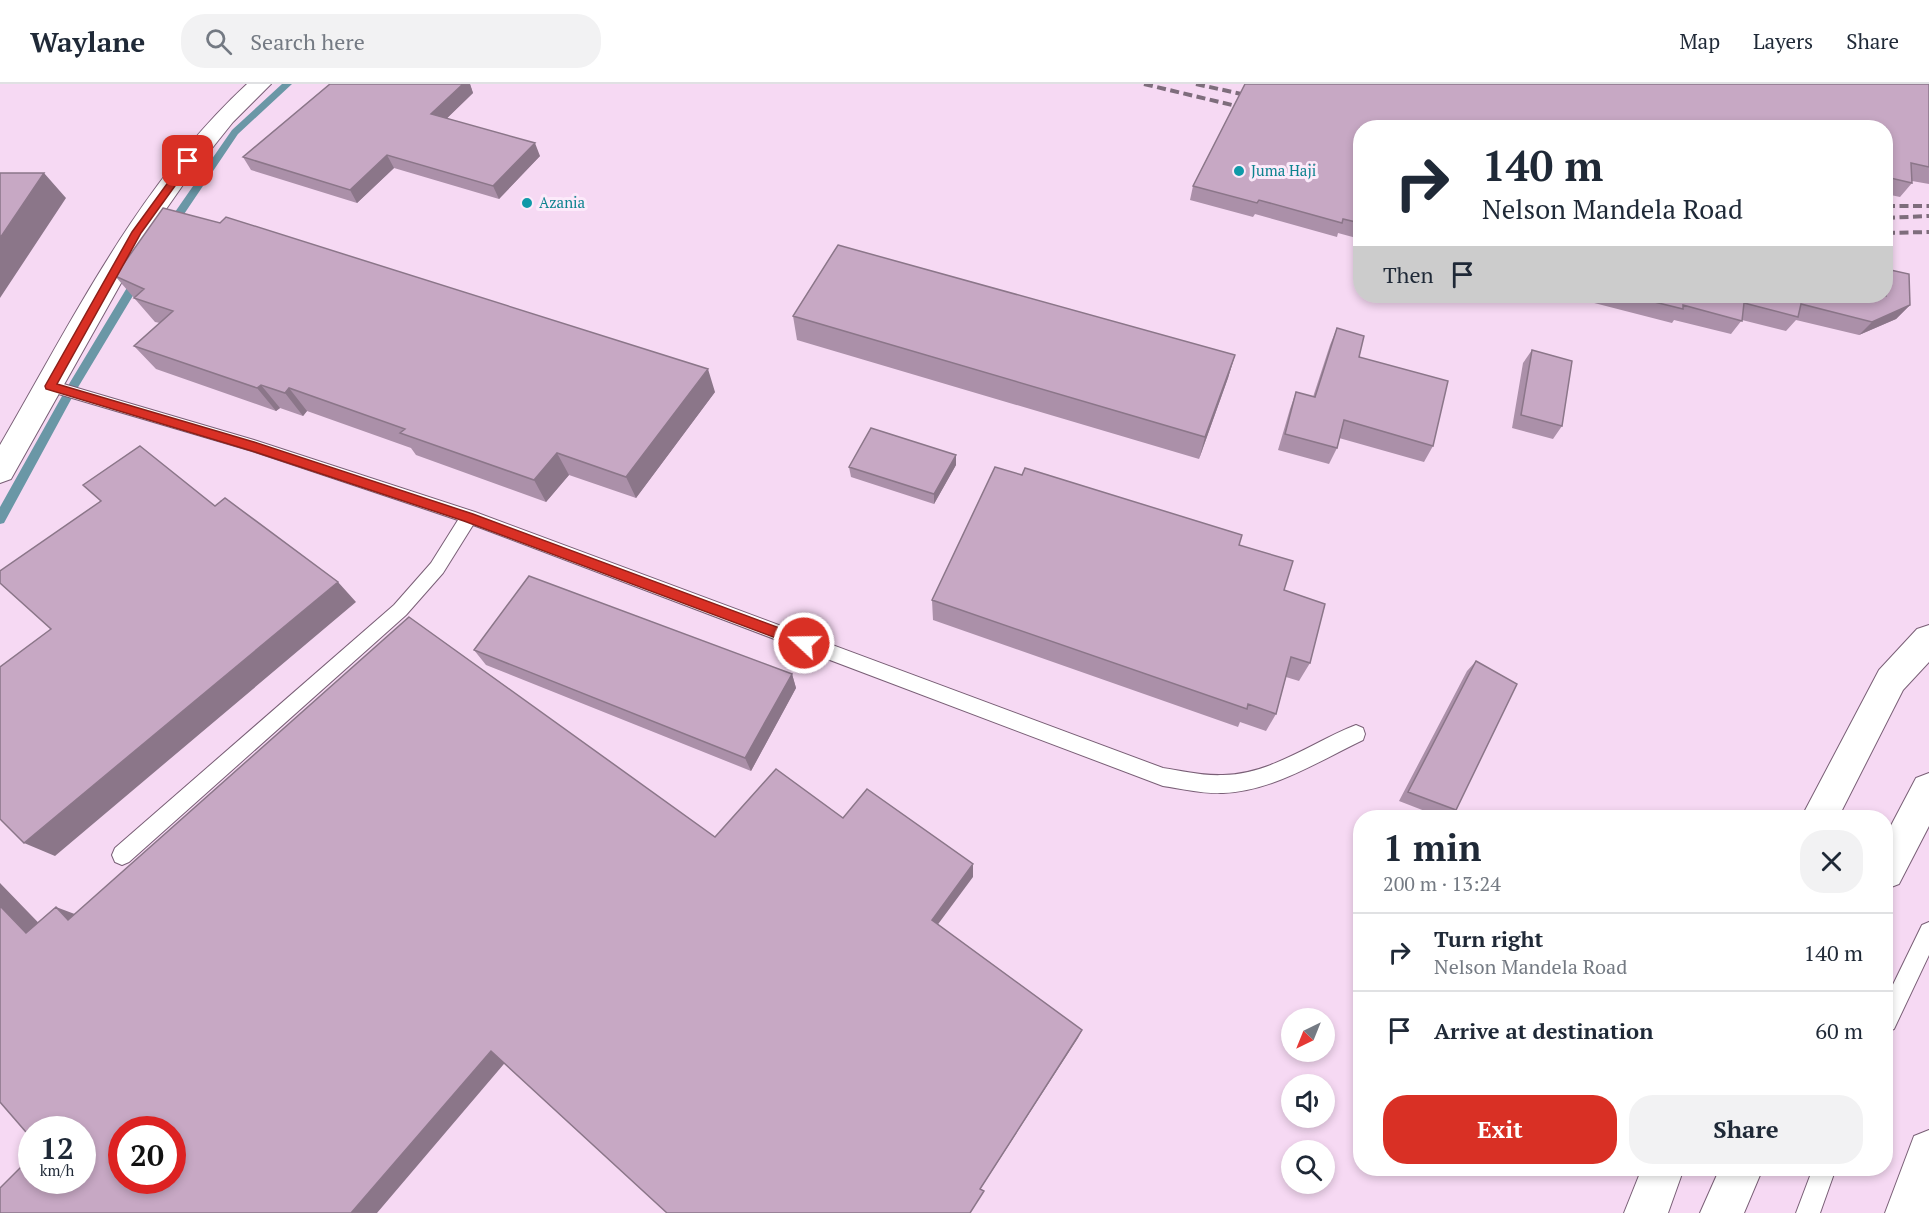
<!DOCTYPE html>
<html lang="en">
<head>
<meta charset="utf-8">
<style>
	body { margin:0; font-family:"PT Serif",serif; background:#f2f2f3; color:#1f2937; height:100vh; display:flex; flex-direction:column; font-size:22px; white-space:nowrap }
	* { box-sizing:border-box; margin:0 }
	p { font-size:20px; color:#747a83 }
	.icon { flex:none; width:33px; height:33px; fill:none; stroke:currentColor; stroke-width:2; stroke-linecap:round; stroke-linejoin:round }
	.map { position:relative; flex:1; overflow:hidden }
	.panel { position:absolute; left:1353px; top:726px; width:540px; height:366px; display:flex; flex-direction:column; background:#fff; border-radius:24px; box-shadow:0 3px 9px #0003 }
	.panel>* { flex:none }
	.banner { position:absolute; left:1353px; top:36px; width:540px; height:183px; border-radius:24px; box-shadow:0 3px 9px #0003; background:#fff; color:#1f2937; overflow:hidden }
	.needle { width:39px; rotate:223deg }
	.fabs { position:absolute; left:1281px; top:924px; display:grid; gap:12px }
	.fabs a { display:grid; place-items:center; width:54px; height:54px; border-radius:50%; background:#fff; box-shadow:0 3px 9px #0003; font-size:30px }
	.speed { position:absolute; left:18px; top:1032px; display:flex; gap:12px; font-size:30px; font-weight:700; text-align:center }
	.speed>* { display:grid; place-content:center; width:78px; height:78px; border-radius:50%; background:#fff; box-shadow:0 3px 9px #0003; line-height:1 }
	.speed small { font-size:15px; font-weight:400 }
	.speed .limit { border:9px solid #d22; background:#fff; color:#111 }
	.pin { position:absolute; display:grid; place-items:center; width:51px; height:51px; color:#fff; margin:-26px; border-radius:12px; box-shadow:0 3px 9px #0006 }
	.me { position:absolute; width:66px; margin:-33px; rotate:291deg; stroke-linejoin:round; filter:drop-shadow(0 0 4px #0008) }
	.turn { display:flex; align-items:center; gap:21px; height:126px; padding:0 30px; font-size:27px }
	.turn .icon { width:78px; height:78px; stroke-width:2.5 }
	.turn b { display:block; font-size:42px; line-height:51px }
	.then { display:flex; align-items:center; height:57px; padding:0 30px; background:#0003; gap:12px; font-size:22px }
	.round { display:grid; place-items:center; flex:none; width:63px; height:63px; border-radius:24px; background:#f2f2f3 }
	.overview { display:flex; align-items:center; justify-content:space-between; height:102px; padding:0 30px }
	h1 { font-size:36px; font-weight:600; line-height:45px }
	.button { display:flex; gap:12px; margin-top:auto; padding:12px 30px }
	.button a { flex:1; height:69px; border-radius:24px; background:#d93025; color:#fff; font-size:24px; font-weight:600; line-height:69px; text-align:center }
	.button a+a { background:#f2f2f3; color:#1f2937 }
	ul { padding:0; list-style:none }
	li { display:flex; align-items:center; gap:18px; height:78px; padding:0 30px; border-top:2px solid #e0e1e3 }
	li div { flex:1 }
	li b { display:block; font-size:22px }
	li em { font-style:normal }
	header { display:flex; align-items:center; gap:36px; box-sizing:border-box; height:84px; padding:0 30px; background:#fff; border-bottom:2px solid #e0e1e3 }
	header strong { font-size:28px }
	nav { display:flex; gap:33px; margin-inline-start:auto; font-size:21px }
	.search { width:420px; height:54px; background:#f2f2f3; display:flex; align-items:center; gap:15px; box-sizing:border-box; padding:0 21px; border-radius:24px; color:#747a83; font-size:22px }
	.map>svg:first-child { display:block }
	.lines { fill:none; stroke-linecap:round; stroke-linejoin:round }
	.stream { fill:#6a97a6; fill-rule:evenodd }
	.lane-casing { stroke:#795f76; stroke-width:2 }
	.street-casing { stroke:#795f76; stroke-width:2 }
	.secondary-casing { stroke:#795f76; stroke-width:2 }
	.highway-casing { stroke:#795f76; stroke-width:2 }
	.lane { fill:#fff; fill-rule:evenodd }
	.street { fill:#fff; fill-rule:evenodd }
	.secondary { fill:#fff; fill-rule:evenodd }
	.highway { fill:#fff; fill-rule:evenodd }
	.rail { stroke:#7e6d7c; stroke-width:4; stroke-dasharray:9 4.5; stroke-linecap:butt }
	.wall { fill:#ab90a9 }
	.shaded-wall { fill:#8b7689 }
	.building { fill:#c7a8c4; stroke:#8b7689; stroke-width:1.5; fill-rule:evenodd }
	.route { fill:#d93025; stroke:#8d1f18; stroke-width:1.5 }
	.culture-dot { fill:#0f9aa8; stroke:#fceafa; stroke-width:2 }
	.labels { text-anchor:middle; stroke-width:6; stroke-linejoin:round; paint-order:stroke }
	.far-culture-label { font-size:15px; fill:#0d838f; stroke:#fceafa; text-anchor:start }
</style>
</head>
<body>
<header>
<strong>Waylane</strong>
<div class="search"><svg class="icon" aria-label="search" viewBox="0 0 24 24"><circle cx="10" cy="10" r="6"/><path d="M15 15l6 6"/></svg>Search here</div>
<nav><a>Map</a><a>Layers</a><a>Share</a></nav>
</header>
<div class="map">
<svg width="1929" height="1129" viewBox="0 0 1929 1129">
	<rect width="100%" height="100%" fill="#f6d9f3"/>
	<g class="lines">
		<path class="stream" d="M282,0H292L238,50L174,145H166V141L232,46Z
			M138,191L143,195L74,310L4,439L0,440V423L66,305L134,192Z"/>
		<defs>
			<path id="lane" d="M50,296L254,356L475,428L1163,684C1183,687 1202,692 1223,691C1272,690 1312,658 1356,641L1363,644L1365,650L1363,656C1319,677 1273,707 1223,709C1203,710 1183,705 1163,702L473,441L443,489L406,531L129,778L122,781L115,778L112,771L115,764L394,521L431,479L458,436L252,367L45,306L42,302Z
				M1929,838V871L1894,945L1886,948V915L1922,841Z
				M1813,1084H1836L1820,1129H1796Z"/>
			<path id="street" d="M1929,541V578L1903,606L1838,734H1801L1879,586L1917,545Z
				M1642,1084H1684L1668,1129H1624Z"/>
			<path id="secondary" d="M247,0H271L233,38L185,98L148,151L11,395L0,399V361C73,235 139,100 247,0Z"/>
			<path id="highway" d="M1929,689V742L1899,800L1886,805V751L1916,694Z
				M1929,1046V1129H1885L1914,1052Z
				M1720,1084H1763L1744,1129H1700Z"/>
		</defs>
		<use href="#lane" class="lane-casing"/>
		<use href="#street" class="street-casing"/>
		<use href="#secondary" class="secondary-casing"/>
		<use href="#highway" class="highway-casing"/>
		<use href="#lane" class="lane"/>
		<use href="#street" class="street"/>
		<use href="#secondary" class="secondary"/>
		<use href="#highway" class="highway"/>
		<path class="rail" d="M1144,0L1249,25
			M1196,0L1255,13
			M1886,122H1929
			M1886,134L1929,132
			M1886,149L1929,148"/>
	</g>
	<path class="wall" d="M330,0H470L473,9L447,34L540,72L499,115L394,84L357,119L251,86L243,73Z
		M1245,0H1929V100L1912,97V99L1900,113L1886,110V44H1360V155L1338,149L1337,153L1255,130L1253,133L1190,116L1193,102Z
		M115,192L715,308L636,414L569,391L546,418L416,371L411,364L307,327L303,332L280,324L276,327L156,285L134,262L160,239L155,238Z
		M1567,212H1886L1910,221L1896,235L1859,251L1796,236L1786,247L1742,236L1731,250L1674,236L1672,239Z
		M793,232L1235,271L1228,294L1199,375L797,256Z
		M1337,244L1359,273L1433,362L1424,378L1339,354L1337,364L1329,380L1278,366L1290,325L1296,308L1313,313L1330,261Z
		M1532,266L1562,342L1553,355L1512,344L1523,279Z
		M956,381L934,420L851,393L849,383Z
		M1239,461L1310,579L1299,597L1286,593L1276,630L1266,647L1240,638L1238,643L933,536L932,516Z
		M474,566L792,590L796,604L751,687L486,581Z
		M1476,577L1456,726L1448,734H1443L1399,717L1467,587Z"/>
	<path class="shaded-wall" d="M463,0H470L473,9L438,43L431,30Z
		M535,59L540,72L499,115L493,102Z
		M387,71L394,84L357,119L350,106Z
		M44,89L66,114L0,214V154Z
		M1910,221L1896,235L1859,251L1872,238Z
		M1235,271L1228,294L1199,375L1205,353Z
		M708,285L715,308L636,414L626,393Z
		M261,301L280,324L276,327L257,304Z
		M289,304L307,327L303,332L285,309Z
		M557,369L569,391L546,418L534,396Z
		M956,371V381L934,420V410Z
		M338,498L356,518L55,772L24,759Z
		M792,590L796,604L751,687L745,674Z
		M973,780V793L933,847L932,836Z
		M0,799L59,860L26,849L0,822Z
		M56,823L88,835L68,836Z
		M1082,946L1078,954L979,1107L980,1105Z
		M491,967L509,974L377,1129H351Z"/>
	<path class="building" d="M330,0H463L431,30L535,59L493,102L387,71L350,106L243,73Z
		M1245,0H1929V83L1911,79L1912,99L1886,93V44H1360V139L1343,135L1342,139L1259,116L1257,119L1193,102Z
		M0,89H44L0,154Z
		M163,124L220,139L226,133L708,285L626,393L557,369L534,396L400,349L405,345L289,304L285,309L261,301L257,304L134,262L173,227L134,214L144,205L115,192Z
		M838,161L1235,271L1205,353L793,232Z
		M1886,185L1909,190L1910,221L1872,238L1801,220L1798,233L1744,219L1742,237L1683,221V225L1630,212H1886Z
		M1337,244L1364,252L1359,273L1448,297L1433,362L1344,336L1337,364L1285,350L1296,308L1315,313Z
		M1532,266L1572,277L1562,342L1521,331Z
		M871,344L956,371L934,410L849,383Z
		M140,362L215,422L225,414L338,498L24,759L0,735V583L51,545L0,499V487L101,417L83,401Z
		M995,383L1022,391L1025,384L1242,451L1239,461L1293,477L1284,506L1325,520L1310,579L1291,573L1276,630L1248,620L1247,625L932,516Z
		M529,492L792,590L745,674L474,566Z
		M409,533L715,753L776,685L843,734L867,705L973,780L932,836L1082,946L980,1105L984,1107L970,1129H667L491,967L351,1129H0V1104L32,1072V1096H82V1046H32V1055L0,1018V822L26,849L56,823L68,836ZM122,1046H172V1096H122Z
		M1476,577L1517,600L1456,726L1408,708Z"/>
	<path class="route" d="M185,75L193,77L141,149L57,300L254,358L473,430L809,555V563H800L464,437L252,367L46,305L45,302L132,148Z"/>
	<g class="culture-dot">
		<circle cx="1239" cy="87" r="6"/>
		<circle cx="527" cy="119" r="6"/>
	</g>
	<g class="labels">
		<g class="far-culture-label">
			<text x="1251" y="92">Juma Haji</text>
			<text x="539" y="124">Azania</text>
		</g>
	</g>
</svg>
<div class="fabs">
<a><svg class="needle" viewBox="-14 -14 28 28"><path d="M0-13l5 13h-10z" fill="#e53935"/><path d="M0 13l5-13h-10z" fill="#747a83"/></svg></a>
<a><svg class="icon" aria-label="sound" viewBox="0 0 24 24"><path d="M4 9h4l5-4v14l-5-4H4zM17 9q2 3 0 6"/></svg></a>
<a><svg class="icon" aria-label="search" viewBox="0 0 24 24"><circle cx="10" cy="10" r="6"/><path d="M15 15l6 6"/></svg></a>
</div>
<div class="speed"><div>12<small>km/h</small></div><div class="limit">20</div></div>
<div class="pin" style="left:188px;top:77px;background:#d93025"><svg class="icon" aria-label="arrive" viewBox="0 0 24 24"><path d="M6 21V4h12l-3 4 3 4H6"/></svg></div>
<svg class="me" style="left:804px;top:559px" viewBox="-20 -20 40 40"><circle r="17" fill="#d93025" stroke="#fff" stroke-width="3"/><path d="M0-11L8 9 0 5-8 9z" fill="#fff"/></svg>
<div class="banner">
<div class="turn"><svg class="icon" aria-label="right" viewBox="0 0 24 24"><path d="M7 20v-9h11M14 6l5 5-5 5"/></svg><div><b>140 m</b>Nelson Mandela Road</div></div>
<div class="then">Then<svg class="icon" aria-label="arrive" viewBox="0 0 24 24"><path d="M6 21V4h12l-3 4 3 4H6"/></svg></div>
</div>
<section class="panel">
<div class="overview"><div><h1>1 min</h1><p>200 m · 13:24</p></div><a class="round"><svg class="icon" aria-label="close" viewBox="0 0 24 24"><path d="M6 6l12 12M18 6L6 18"/></svg></a></div>
<ul>
<li><svg class="icon" aria-label="right" viewBox="0 0 24 24"><path d="M7 20v-9h11M14 6l5 5-5 5"/></svg><div><b>Turn right</b><p>Nelson Mandela Road</p></div><em>140 m</em></li>
<li><svg class="icon" aria-label="arrive" viewBox="0 0 24 24"><path d="M6 21V4h12l-3 4 3 4H6"/></svg><div><b>Arrive at destination</b></div><em>60 m</em></li>
</ul>
<div class="button"><a>Exit</a><a>Share</a></div>
</section>
</div>
</body>
</html>
